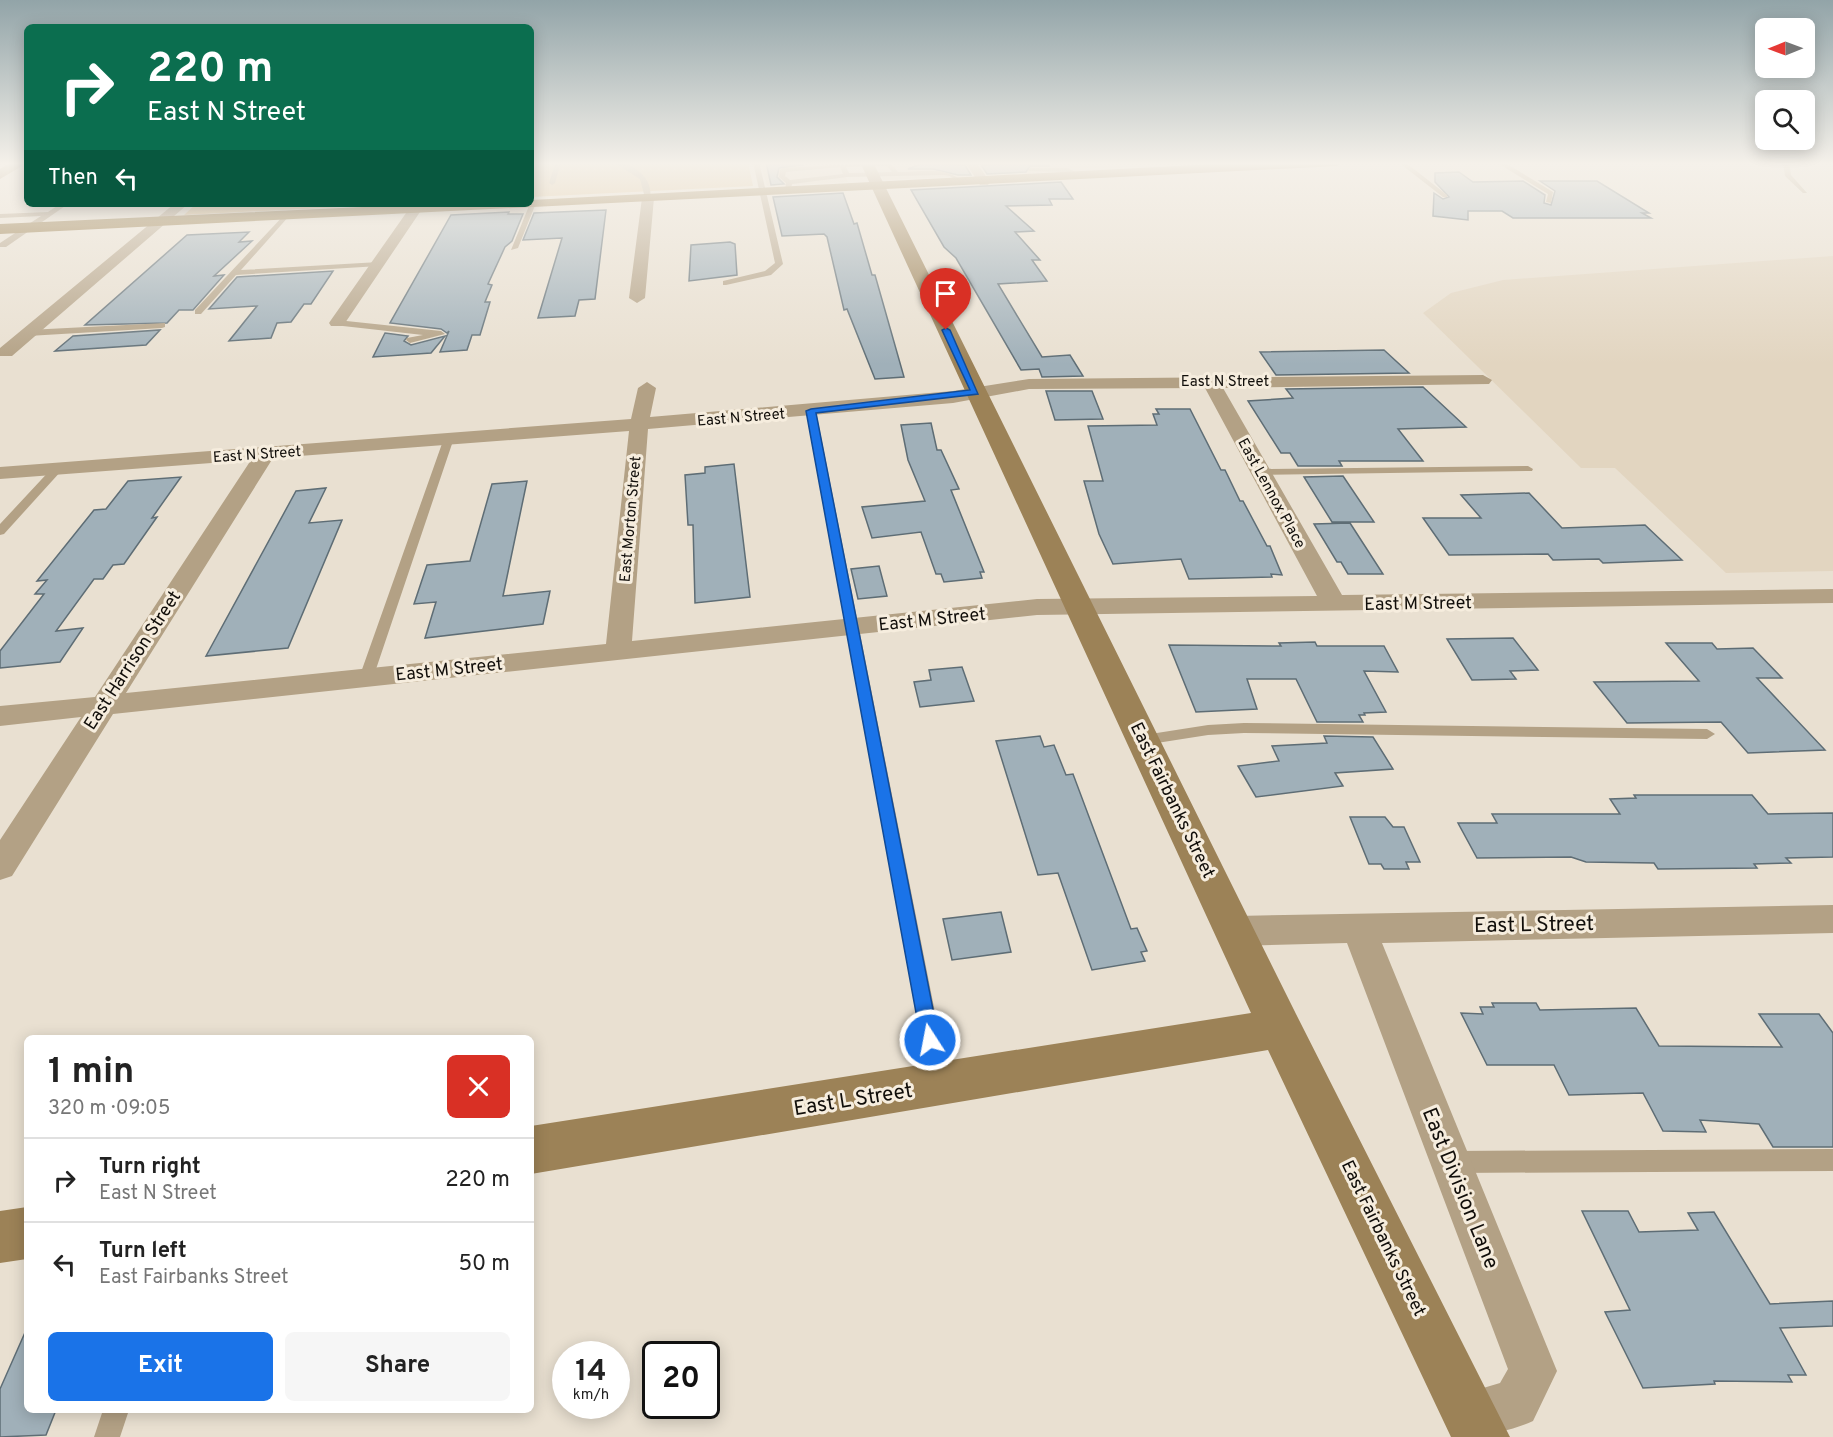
<!DOCTYPE html>
<html lang="en">
<head>
<meta charset="utf-8">
<style>
	body { margin:0; font-family:Overpass,sans-serif; background:#f6f6f6; color:#222; height:100vh; display:flex; flex-direction:column; font-size:22px; white-space:nowrap }
	* { box-sizing:border-box; margin:0 }
	p { font-size:20px; color:#767676 }
	.icon { flex:none; width:33px; height:33px; fill:none; stroke:currentColor; stroke-width:2; stroke-linecap:round; stroke-linejoin:round }
	.map { position:relative; flex:1; overflow:hidden }
	.sheet { position:absolute; left:24px; top:1035px; width:510px; height:378px; display:flex; flex-direction:column; background:#fff; border-radius:9px; box-shadow:0 3px 15px #0003 }
	.sheet>* { flex:none }
	.hud { position:absolute; left:24px; top:24px; width:510px; height:183px; border-radius:9px; box-shadow:0 3px 15px #0003; background:#0b6e4f; color:#fff; overflow:hidden }
	.needle { width:39px; rotate:269deg }
	.tools { position:absolute; left:1755px; top:18px; display:grid; gap:12px }
	.tools a { display:grid; place-items:center; width:60px; height:60px; border-radius:9px; background:#fff; box-shadow:0 3px 15px #0003; font-size:30px }
	.speed { position:absolute; left:552px; top:1341px; display:flex; gap:12px; font-size:30px; font-weight:700; text-align:center }
	.speed>* { display:grid; place-content:center; width:78px; height:78px; border-radius:50%; background:#fff; box-shadow:0 3px 15px #0003; line-height:1 }
	.speed small { font-size:15px; font-weight:400 }
	.speed .limit { border:3px solid #111; border-radius:9px; background:#fff; color:#111 }
	.pin { position:absolute; display:grid; place-items:center; width:51px; height:51px; color:#fff; margin:-62px -26px; border-radius:50% 50% 50% 0; rotate:-45deg; box-shadow:0 0 6px #0007 }
	.pin .icon { rotate:45deg }
	.me { position:absolute; width:66px; margin:-33px; rotate:349deg; stroke-linejoin:round; filter:drop-shadow(0 0 4px #0008) }
	.turn { display:flex; align-items:center; gap:21px; height:126px; padding:0 24px; font-size:27px }
	.turn .icon { width:78px; height:78px; stroke-width:2.5 }
	.turn b { display:block; font-size:42px; line-height:51px }
	.then { display:flex; align-items:center; height:57px; padding:0 24px; background:#0003; gap:12px; font-size:22px }
	.round { display:grid; place-items:center; flex:none; width:63px; height:63px; border-radius:9px; background:#f6f6f6 }
	.head { display:flex; align-items:center; justify-content:space-between; height:102px; padding:0 24px }
	h1 { font-size:36px; font-weight:700; line-height:45px }
	.button { display:flex; gap:12px; margin-top:auto; padding:12px 24px }
	.button a { flex:1; height:69px; border-radius:9px; background:#1a73e8; color:#fff; font-size:24px; font-weight:700; line-height:69px; text-align:center }
	.button a+a { background:#f6f6f6; color:#222 }
	ul { padding:0; list-style:none }
	li { display:flex; align-items:center; gap:18px; height:84px; padding:0 24px; border-top:2px solid #e0e0e0 }
	li div { flex:1 }
	li b { display:block; font-size:22px }
	li em { font-style:normal }
	.map>svg:first-child { display:block }
	.built { fill:#e2d5c0 }
	.green { fill:#dcbd8b }
	.building { fill:#a0b0b9; stroke:#5e6d75; stroke-width:1.5 }
	.lines { fill:none; stroke-linecap:round; stroke-linejoin:round }
	.path { stroke:#8c867c; stroke-width:1.5; stroke-dasharray:2 2; stroke-linecap:butt }
	.lane { fill:#b3a185; fill-rule:evenodd }
	.street { fill:#b3a185; fill-rule:evenodd }
	.secondary { fill:#9c8257; fill-rule:evenodd }
	.primary { fill:#8a6b33; fill-rule:evenodd }
	.route { fill:#1a73e8; stroke:#114b97; stroke-width:1.5 }
	.labels { text-anchor:middle; stroke-width:6; stroke-linejoin:round; paint-order:stroke }
	.far-street-label { font-size:15px; fill:#110e0a; stroke:#f6edde }
	.street-label { font-size:18px; fill:#110e0a; stroke:#f6edde }
	.near-street-label { font-size:21px; fill:#110e0a; stroke:#f6edde }
</style>
</head>
<body>
<div class="map">
<svg width="1833" height="1437" viewBox="0 0 1833 1437">
	<rect width="100%" height="100%" fill="#e9e0d1"/>
	<path class="built" d="M838,162L848,182L767,186L761,164Z
		M874,162H961L971,176L883,180Z
		M1020,162H1118L1123,169L1025,174Z
		M1833,256V571L1726,573L1615,468H1581L1423,313L1451,293L1503,280Z"/>
	<path class="green" d="M531,162H748L753,186L531,197Z
		M196,204H402L184,215Z"/>
	<path class="building" d="M766,162H794L801,165L779,168L777,177L784,184L771,185Z
		M926,162L965,165L971,175H958L933,169H908Z
		M1031,162H1047L1049,166H1030L1026,172L987,174L981,165Z
		M1459,172L1473,182L1523,181L1545,195L1544,203L1551,205L1555,191L1540,181H1597L1649,213H1642L1651,218H1513L1502,211H1468V220L1433,216L1434,193L1443,199L1449,197L1435,182V173Z
		M1061,182L1073,199H1049L1052,205L1006,206L1034,231L1015,232L1040,260H1032L1047,281L998,284L1042,357L1070,355L1083,376L1042,377L1039,369L1021,370L956,258L944,247L911,190Z
		M843,193L854,224L857,223L872,275H875L904,377L875,379L847,309L844,310L827,237L824,234L782,236L773,197Z
		M606,210L595,299L579,300L575,316L538,318L562,238L523,240L534,213Z
		M509,212L508,214H523L512,241L505,247L488,284L492,285L485,302H490L480,335H472L467,350L440,352L449,331L447,333L441,329L390,323L451,215Z
		M249,232L239,242L252,241L214,276L224,275L193,310H179L167,323L85,325L187,235Z
		M730,242L735,244L737,275L689,281L691,245Z
		M333,271L311,304H304L291,322L277,323L271,338L229,341L257,306L209,309L237,277Z
		M160,330L146,345L55,351L73,336Z
		M385,333L408,336L404,341L411,345L445,336L431,353L373,357Z
		M1384,350L1409,373L1276,375L1260,352Z
		M1423,387L1466,427L1398,429L1423,461H1339L1342,466H1298L1290,453H1281L1248,401L1293,398L1286,389Z
		M1046,391H1092L1103,419L1055,420Z
		M1156,409H1190L1221,470H1225L1240,501H1243L1267,546H1270L1282,575L1271,574L1272,577L1189,579L1181,559L1113,564L1099,534L1084,481H1103L1088,426L1157,425L1153,414H1159Z
		M931,423L937,450H941L959,489L951,490L984,572H980L982,578L944,582L941,574H936L921,532L872,538L862,507L925,501L908,460L901,425Z
		M734,464L750,597L695,603L693,525H688L685,475L705,473V467Z
		M1343,476L1374,522H1332L1304,477Z
		M181,477L152,518L157,517L124,564L113,565L103,579H94L56,631L83,628L60,662L0,668V651L44,594H35L47,580L37,581L94,510L106,509L128,481Z
		M527,481L503,596L550,591L543,624L425,638L436,602L414,604L427,565L470,561L492,484Z
		M326,488L309,523L342,520L288,648L206,656L296,491Z
		M1529,493L1562,528L1645,525L1682,560L1603,563L1599,559L1553,560L1548,554L1449,555L1423,518H1481L1461,495Z
		M1350,523L1383,574H1348L1341,562H1337L1314,524Z
		M879,566L887,596L858,599L851,569Z
		M1513,638L1538,670L1510,671L1516,679L1472,680L1447,639Z
		M1315,642L1317,646H1384L1398,672L1364,671L1386,712L1364,713L1365,715H1359L1363,722H1317L1296,679H1247L1257,709L1196,712L1169,645L1281,646L1279,643Z
		M1666,643H1712L1717,649L1753,648L1782,678H1757L1825,750L1748,753L1721,722L1627,723L1594,682L1699,681Z
		M962,667L974,701L920,707L914,682L931,680L929,670Z
		M1040,736L1044,747L1054,745L1066,775L1073,774L1131,929L1137,928L1147,951L1141,952L1145,961L1092,970L1058,873L1038,875L996,741Z
		M1324,736L1373,737L1393,769L1335,773L1343,786L1256,797L1238,766L1279,761L1272,746L1327,743Z
		M1634,795H1752L1768,814L1833,813V857L1786,858L1791,863L1754,864L1757,868L1658,869L1654,863L1586,862L1571,857L1477,858L1458,823H1497L1492,814H1620L1610,799L1636,798Z
		M1350,817H1385L1393,827H1404L1420,862H1406L1409,869H1384L1381,864H1369Z
		M1001,912L1011,952L952,960L943,919Z
		M1492,1003H1536L1540,1010L1636,1008L1659,1046L1782,1047L1759,1014H1819L1833,1033V1147H1773L1759,1124L1700,1120L1706,1132L1663,1131L1643,1093L1569,1095L1554,1065H1487L1461,1013L1483,1014L1480,1007H1494Z
		M1582,1211H1628L1639,1232L1698,1230L1688,1213L1714,1212L1770,1304L1833,1301V1326L1780,1328L1806,1375H1788L1792,1382L1714,1381L1715,1384L1643,1388L1605,1312L1630,1310Z
		M27,1328V1410H56L46,1435L0,1437V1389Z"/>
	<g class="lines">
		<path class="path" d="M531,171L535,162"/>
		<path class="lane" d="M613,162C633,162 654,178 650,199L645,198L640,179Z
			M753,162H759L783,264L771,275L726,285H723V281L765,271L775,263Z
			M890,162L898,172C921,172 947,165 964,183L959,184L950,176L944,175L847,177L792,184L791,190L788,192L785,190L786,183L779,177L780,170L783,168ZM887,166L892,172L849,173L846,167ZM840,167L843,174L790,180L785,176L786,172Z
			M1398,162H1405L1447,195V197H1443Z
			M1496,162H1504L1553,192L1551,203L1546,202L1548,194Z
			M1783,162H1789L1791,175L1807,193H1803L1785,176Z
			M555,164L560,165L555,183L552,185L549,183Z
			M1030,168H1068L1082,176L1077,177L1067,172L1028,171Z
			M531,201L536,203L518,248L511,250Z
			M60,204H68L6,247H0V243L41,216L0,218V214L48,212Z
			M285,214L290,215L241,270L379,262L383,264L379,266L236,275L201,314H195V310Z
			M337,320L441,331L445,334L410,343L406,340L407,338L423,335L334,325V321Z
			M165,323V327L162,328L28,336L24,333L28,330Z
			M811,408L816,411L949,1083L946,1090L939,1093L932,1090L929,1083L806,411Z
			M449,435L454,438L373,678L371,681H361L359,678L444,438Z
			M58,465L63,468L62,470L4,534L0,535V524L54,466Z
			M1528,466L1533,469L1532,471L1260,475L1254,472L1260,469Z
			M1244,723L1707,729L1715,734L1707,739L1244,733L1208,735L1144,745L1136,740L1144,735L1208,725Z
			M1833,1149V1171L1453,1173L1445,1170L1442,1162L1445,1154L1453,1151Z
			M103,1410H129L120,1437H94Z"/>
		<path class="street" d="M965,162H976L990,182L988,185H980Z
			M648,194L654,198L645,298L637,303L629,298L642,198Z
			M174,204H188L12,356H0V348Z
			M416,205L422,209L343,326H331L329,323L331,320L411,206Z
			M1483,375L1492,380L1489,384L1223,388L1342,595L1833,589V603L1037,615L113,714L12,876L0,880V840L81,717L0,726V706L95,697L251,460L0,479V467L631,419L638,388L647,382L656,388L650,417L953,391L1029,379ZM1205,388L1317,596L1037,599L632,641L648,429L953,403L1029,389ZM629,431L606,644L126,693L273,458Z
			M1833,905V933L1382,943L1557,1371L1533,1421C1509,1432 1479,1437 1453,1433L1446,1415L1453,1397L1500,1383L1508,1369L1347,943L1236,946L1224,941L1219,931L1224,921L1236,916Z"/>
		<path class="secondary" d="M11,162L27,163L0,179V169Z
			M860,162H873L1296,1014L1510,1437H1451L1268,1050L531,1174V1126L1251,1013Z
			M27,1207V1259L0,1263V1211Z"/>
		<path class="primary" d="M1252,162H1343L1337,166L0,234V224L427,204H531V200Z"/>
	</g>
	<linearGradient id="sky" x2="0" y2="1"><stop stop-color="#92a4a8"/><stop offset="0.45" stop-color="#f5f1ea"/><stop offset="1" stop-color="#f5f1ea" stop-opacity="0"/></linearGradient>
	<rect width="1833" height="364" fill="url(#sky)"/>
	<path class="route" d="M946,328L950,330L978,394L816,413L939,1040L937,1046L930,1048L924,1046L921,1040L806,411L811,409L970,390L942,330Z"/>
	<g class="labels">
		<g class="far-street-label">
			<text x="1225" y="386">East N Street</text>
			<text transform="translate(741 417) rotate(-5)" y="5">East N Street</text>
			<text transform="translate(257 454) rotate(-4)" y="5">East N Street</text>
			<text transform="translate(1272 493) rotate(61)" y="5">East Lennox Place</text>
			<text transform="translate(630 519) rotate(-85)" y="5">East Morton Street</text>
		</g>
		<g class="street-label">
			<text transform="translate(1418 603) rotate(-1)" y="6">East M Street</text>
			<text transform="translate(932 619) rotate(-6)" y="6">East M Street</text>
			<text transform="translate(132 660) rotate(-57)" y="6">East Harrison Street</text>
			<text transform="translate(449 669) rotate(-6)" y="6">East M Street</text>
			<text transform="translate(1173 800) rotate(64)" y="6">East Fairbanks Street</text>
			<text transform="translate(1384 1238) rotate(64)" y="6">East Fairbanks Street</text>
		</g>
		<g class="near-street-label">
			<text transform="translate(1534 924) rotate(-1)" y="7">East L Street</text>
			<text transform="translate(853 1099) rotate(-9)" y="7">East L Street</text>
			<text transform="translate(1461 1188) rotate(68)" y="7">East Division Lane</text>
		</g>
	</g>
</svg>
<div class="tools">
<a><svg class="needle" viewBox="-14 -14 28 28"><path d="M0-13l5 13h-10z" fill="#e53935"/><path d="M0 13l5-13h-10z" fill="#767676"/></svg></a>
<a><svg class="icon" aria-label="search" viewBox="0 0 24 24"><circle cx="10" cy="10" r="6"/><path d="M15 15l6 6"/></svg></a>
</div>
<div class="speed"><div>14<small>km/h</small></div><div class="limit">20</div></div>
<div class="pin" style="left:946px;top:330px;background:#d93025"><svg class="icon" aria-label="arrive" viewBox="0 0 24 24"><path d="M6 21V4h12l-3 4 3 4H6"/></svg></div>
<svg class="me" style="left:930px;top:1040px" viewBox="-20 -20 40 40"><circle r="17" fill="#1a73e8" stroke="#fff" stroke-width="3"/><path d="M0-11L8 9 0 5-8 9z" fill="#fff"/></svg>
<div class="hud">
<div class="turn"><svg class="icon" aria-label="right" viewBox="0 0 24 24"><path d="M7 20v-9h11M14 6l5 5-5 5"/></svg><div><b>220 m</b>East N Street</div></div>
<div class="then">Then<svg class="icon" aria-label="left" viewBox="0 0 24 24"><path d="M17 20v-9H6M10 6l-5 5 5 5"/></svg></div>
</div>
<section class="sheet">
<div class="head"><div><h1>1 min</h1><p>320 m · 09:05</p></div><a class="round" style="background:#d93025;color:#fff"><svg class="icon" aria-label="close" viewBox="0 0 24 24"><path d="M6 6l12 12M18 6L6 18"/></svg></a></div>
<ul>
<li><svg class="icon" aria-label="right" viewBox="0 0 24 24"><path d="M7 20v-9h11M14 6l5 5-5 5"/></svg><div><b>Turn right</b><p>East N Street</p></div><em>220 m</em></li>
<li><svg class="icon" aria-label="left" viewBox="0 0 24 24"><path d="M17 20v-9H6M10 6l-5 5 5 5"/></svg><div><b>Turn left</b><p>East Fairbanks Street</p></div><em>50 m</em></li>
</ul>
<div class="button"><a>Exit</a><a>Share</a></div>
</section>
</div>
</body>
</html>
